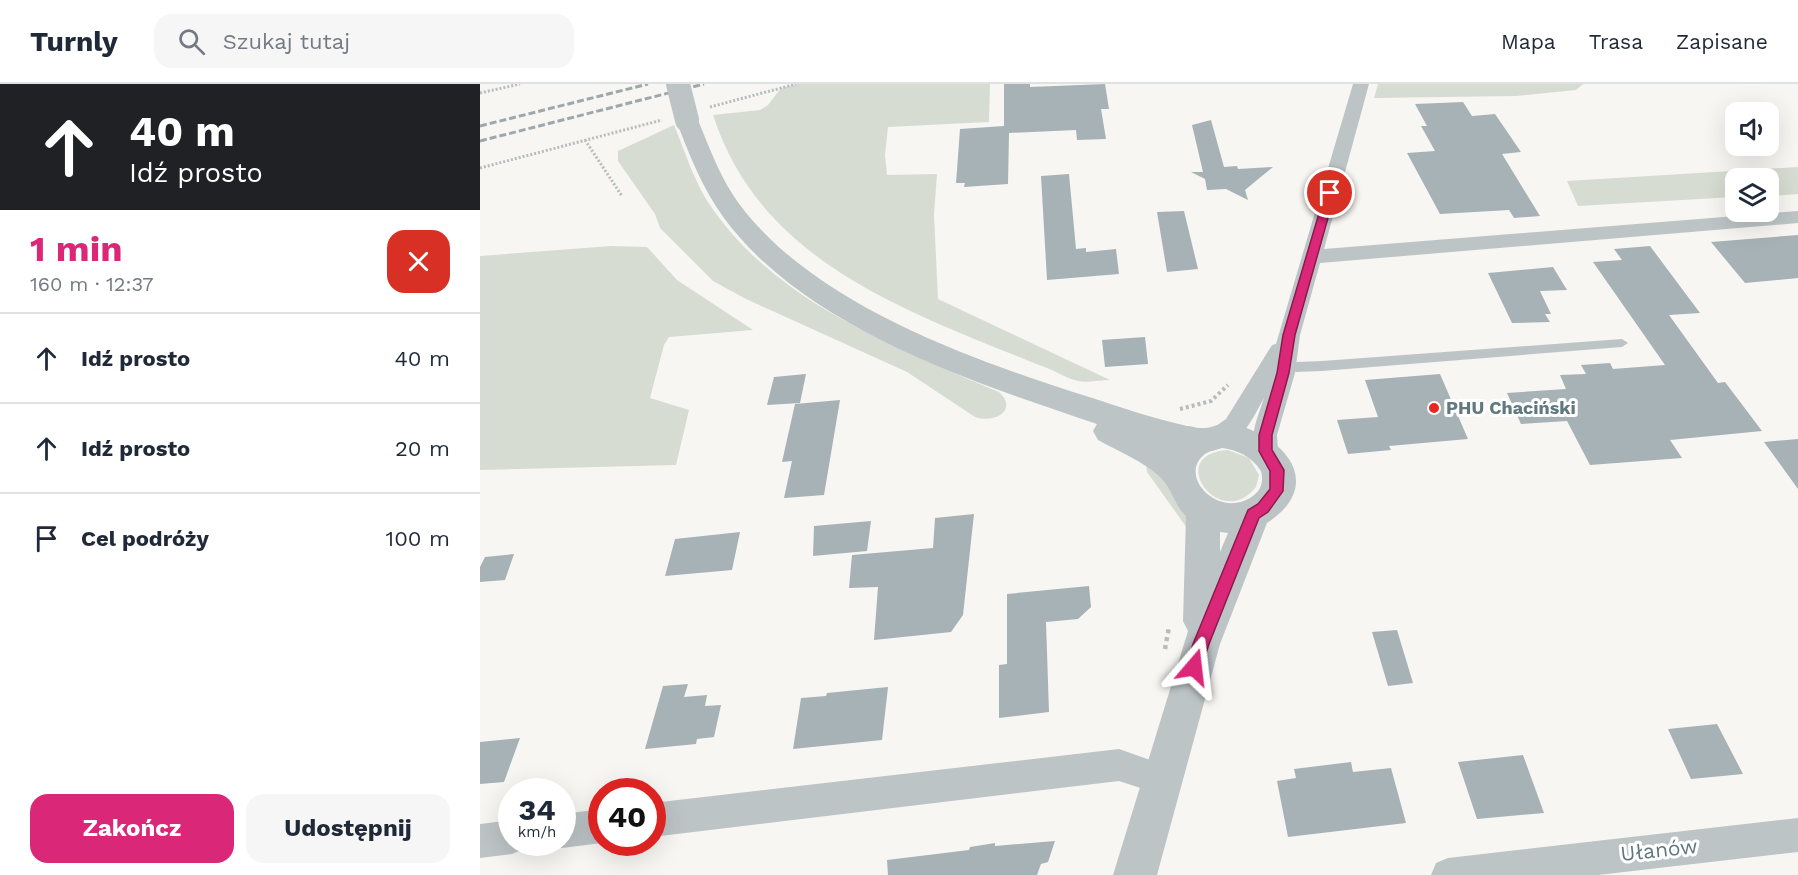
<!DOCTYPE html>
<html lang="pl">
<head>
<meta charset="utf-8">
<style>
	body { margin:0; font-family:"Work Sans",sans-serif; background:#f6f6f7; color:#1f2937; height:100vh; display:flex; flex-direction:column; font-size:22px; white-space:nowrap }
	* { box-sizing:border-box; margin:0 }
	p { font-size:20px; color:#747a83 }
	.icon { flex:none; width:33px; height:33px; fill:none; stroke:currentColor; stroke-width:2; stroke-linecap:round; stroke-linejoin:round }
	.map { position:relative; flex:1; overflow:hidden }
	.side { display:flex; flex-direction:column; background:#fff; width:480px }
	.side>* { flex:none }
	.hud { background:#202124; color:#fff; overflow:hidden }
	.controls { position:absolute; left:1245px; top:18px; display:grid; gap:12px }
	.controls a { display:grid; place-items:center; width:54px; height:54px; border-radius:12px; background:#fff; box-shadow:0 6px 24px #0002; font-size:30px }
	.speed { position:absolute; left:18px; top:694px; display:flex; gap:12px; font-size:30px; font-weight:700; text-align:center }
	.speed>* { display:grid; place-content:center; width:78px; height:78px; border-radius:50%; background:#fff; box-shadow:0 6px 24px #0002; line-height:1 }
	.speed small { font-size:15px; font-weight:400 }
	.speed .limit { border:9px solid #d22; background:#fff; color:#111 }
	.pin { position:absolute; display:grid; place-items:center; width:51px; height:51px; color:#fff; margin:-26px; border:3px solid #fff; border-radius:50%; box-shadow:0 2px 6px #0007 }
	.me { position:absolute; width:66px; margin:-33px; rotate:17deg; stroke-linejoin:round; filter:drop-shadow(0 0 4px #0008) }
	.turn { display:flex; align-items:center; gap:21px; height:126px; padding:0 30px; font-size:27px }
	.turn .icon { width:78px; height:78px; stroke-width:2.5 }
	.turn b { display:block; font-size:42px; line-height:51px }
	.round { display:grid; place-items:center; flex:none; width:63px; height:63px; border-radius:18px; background:#f6f6f7 }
	.overview { display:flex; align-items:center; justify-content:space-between; height:102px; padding:0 30px }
	h1 { font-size:36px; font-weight:700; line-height:45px; color:#db2777 }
	.button { display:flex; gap:12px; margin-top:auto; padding:12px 30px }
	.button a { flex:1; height:69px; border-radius:18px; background:#db2777; color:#fff; font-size:24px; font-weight:700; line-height:69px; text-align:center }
	.button a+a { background:#f6f6f7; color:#1f2937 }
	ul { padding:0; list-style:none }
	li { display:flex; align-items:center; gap:18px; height:90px; padding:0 30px; border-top:2px solid #e0e1e3 }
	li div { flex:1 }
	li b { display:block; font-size:22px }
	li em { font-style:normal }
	header { display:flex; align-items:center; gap:36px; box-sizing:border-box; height:84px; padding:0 30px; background:#fff; border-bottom:2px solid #e0e1e3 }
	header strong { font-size:28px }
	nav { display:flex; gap:33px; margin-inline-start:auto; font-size:21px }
	.search { width:420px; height:54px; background:#f6f6f7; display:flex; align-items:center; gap:15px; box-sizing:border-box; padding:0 21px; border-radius:18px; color:#747a83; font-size:22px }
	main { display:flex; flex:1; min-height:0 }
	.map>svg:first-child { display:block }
	.green { fill:#d7dcd2 }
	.building { fill:#a6b2b5 }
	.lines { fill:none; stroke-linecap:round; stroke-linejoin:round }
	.path-far2 { stroke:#b7bcbe; stroke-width:3; stroke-dasharray:2 2; stroke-linecap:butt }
	.path-far1 { stroke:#b7bcbe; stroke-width:4; stroke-dasharray:3 3; stroke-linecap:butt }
	.path { stroke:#b7bcbe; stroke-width:4.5; stroke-dasharray:4 4; stroke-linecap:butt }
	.service { fill:#bdc4c6; fill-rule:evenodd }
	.minor { fill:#bdc4c6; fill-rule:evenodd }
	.tertiary { fill:#bdc4c6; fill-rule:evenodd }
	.rail { stroke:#9ea8ac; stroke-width:3; stroke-dasharray:7 3; stroke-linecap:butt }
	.tertiary-bridge { stroke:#bdc4c6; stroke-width:24 }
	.route { fill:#db2777; stroke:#8e194d; stroke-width:1.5 }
	.poi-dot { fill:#ea2720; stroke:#fff; stroke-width:2 }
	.labels { text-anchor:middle; stroke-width:6; stroke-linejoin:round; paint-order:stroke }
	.poi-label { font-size:18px; font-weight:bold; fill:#60787f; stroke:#fff; text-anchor:start }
	.near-street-label { font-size:21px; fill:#60787f; stroke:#fff }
</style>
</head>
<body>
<header>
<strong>Turnly</strong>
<div class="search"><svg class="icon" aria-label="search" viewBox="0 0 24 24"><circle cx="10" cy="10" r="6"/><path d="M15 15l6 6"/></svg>Szukaj tutaj</div>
<nav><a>Mapa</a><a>Trasa</a><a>Zapisane</a></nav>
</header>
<main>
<section class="side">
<div class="hud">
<div class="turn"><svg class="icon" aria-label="ahead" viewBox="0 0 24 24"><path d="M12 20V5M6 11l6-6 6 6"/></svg><div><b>40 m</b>Idź prosto</div></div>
</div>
<div class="overview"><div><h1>1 min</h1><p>160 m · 12:37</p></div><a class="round" style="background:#d93025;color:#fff"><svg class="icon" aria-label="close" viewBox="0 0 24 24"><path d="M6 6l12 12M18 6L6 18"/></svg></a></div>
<ul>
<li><svg class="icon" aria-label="ahead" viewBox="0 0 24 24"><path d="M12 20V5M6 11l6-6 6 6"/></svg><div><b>Idź prosto</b></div><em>40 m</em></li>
<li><svg class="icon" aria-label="ahead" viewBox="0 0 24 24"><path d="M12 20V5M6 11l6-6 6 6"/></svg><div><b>Idź prosto</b></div><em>20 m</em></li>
<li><svg class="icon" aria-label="arrive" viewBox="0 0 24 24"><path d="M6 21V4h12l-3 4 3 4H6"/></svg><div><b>Cel podróży</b></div><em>100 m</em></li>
</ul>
<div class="button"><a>Zakończ</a><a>Udostępnij</a></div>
</section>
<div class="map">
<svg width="1318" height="791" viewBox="0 0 1318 791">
	<rect width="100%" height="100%" fill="#f7f6f3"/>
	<path class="green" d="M317,0H510L509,38L408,43L405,71L407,91L457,90L454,131L458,215L630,296C620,296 607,299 598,297C589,295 580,290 572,286C551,278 530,269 509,261C392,213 275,161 233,31L280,26L288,21L301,4Z
		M898,0H1103L1096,6L1037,12L894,14Z
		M194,41C206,70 215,101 234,127C300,220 419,265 519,308C539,326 514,340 495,333L427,288L266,215L233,197L180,144L175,130L138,77V67Z
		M1318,83V110L1289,112L1288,94H1256L1255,113L1098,122L1087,97Z
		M131,162L167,163L197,196L273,246L189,253L184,261L170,314L209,326L196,381L0,386V172Z
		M748,366L769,374L779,391L776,403C740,449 683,370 748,366Z
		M666,382H676L705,429L712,451L667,388Z"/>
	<path class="building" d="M524,0H550V3L625,0L629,25H621L626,55L597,56L596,46L529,49L528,100L484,103L485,99H476L480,45L524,42Z
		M983,18L992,32L1015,30L1041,68L1022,70L1060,132L1034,134L1029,126L960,130L927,69L955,67L941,42H947L935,20Z
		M731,36L744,83L757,82L758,85L793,83L765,106L768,116L746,105L727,106L725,95L711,88H723L712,41Z
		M589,90L596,165L606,164V168L636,165L639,190L567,196L561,92Z
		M704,127L718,185L687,188L677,128Z
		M1318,151V194L1265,199L1231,158Z
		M1170,162L1220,229L1189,231L1238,299L1245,298L1282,347L1190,356L1202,374L1110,381L1087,337L1041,340L1027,309L1086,305L1080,291L1106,290L1101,281L1130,279L1133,285L1185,281L1113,178L1142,176L1134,165Z
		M1073,183L1087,206L1060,207L1071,230H1065L1070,238L1032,239L1008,189Z
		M665,253L668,280L625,283L622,256Z
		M326,290L320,319L287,321L294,293Z
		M960,290L988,355L909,362L911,366L868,370L857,336L898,333L885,296Z
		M360,316L344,411L304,414L312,377L302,378L315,320Z
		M1318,355V405L1284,358Z
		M494,430L483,531L471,548L394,556L398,503L369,504L372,471L453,464L455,434Z
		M391,437L387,467L333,472L334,442Z
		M260,448L252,486L185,492L195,455Z
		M34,470L25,496L0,498V483L5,473Z
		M609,502L611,523L598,535L566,538L569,628L519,634V581L527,580V510Z
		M917,546L933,599L908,602L892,548Z
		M208,600L204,613L227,611L225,622L241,621L234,653L217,655L216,660L165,665L183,602Z
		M408,603L402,656L313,665L321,614L346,612L347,609Z
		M1237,640L1263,690L1211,695L1188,645Z
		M40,654L24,698L0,700V658Z
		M1043,671L1064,729L997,735L978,678Z
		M871,678L873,688L911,684L926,739L808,753L797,697L816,694L814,685Z
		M575,757L568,778L561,780L557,791H408L407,776L489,766L490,763L515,759V762Z"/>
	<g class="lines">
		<path class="path-far2" d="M0,9L40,0
			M230,23L316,0
			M105,56L142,112
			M0,84L182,36"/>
		<path class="path-far1" d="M700,325L731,317L748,301"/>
		<path class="path" d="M685,565L689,543"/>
		<path class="service" d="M1142,255L1148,259L1142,263L842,287L816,288L794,281L792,278L798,273L816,278L842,277Z"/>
		<path class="minor" d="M873,0H889L844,165L1318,127V139L840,179L820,251L815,289L797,351L798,367L795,374L786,377L777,374C767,355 778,333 784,314C773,333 760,367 733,358L730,351L733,344L746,335L792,261L796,260Z
			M639,665L693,684L698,695L693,706L682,711L639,697L172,753V719Z
			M122,725V759L82,764L70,759H82V730Z
			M1318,734V768L1118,791H951L956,779L968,774Z
			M32,736V759H46L44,765L32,770L0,774V740Z"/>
		<path class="tertiary" d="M207,29L215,31L218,36C230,65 241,96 260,121C334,220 492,276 606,312C640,323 672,334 707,342C711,342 716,344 720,344C734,345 741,336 757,341C808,355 844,402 787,439L740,560L677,791H633L708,547L703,537L706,432C695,421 694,412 686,400C673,381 637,367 618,356L613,347L617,340C492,298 325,244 244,134C222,104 209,70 196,36L199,31ZM742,364C758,366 772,373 781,387C784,399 781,407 770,414C737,434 697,391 725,370C729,367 737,366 742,364ZM740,448L748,449L740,468Z"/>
		<path class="rail" d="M0,42L168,0
			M0,57L224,0"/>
		<path class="tertiary-bridge" d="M198,0L207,36"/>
	</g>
	<path class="route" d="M850,106L855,109L815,251L809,289L792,351V366L804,386L803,407L788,428L779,434L729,560L720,588L714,591L709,588L706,583L713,560L768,426L778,420L790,405V387L779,367V351L797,289L803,251L845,109Z"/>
	<circle class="poi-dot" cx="954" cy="324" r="6"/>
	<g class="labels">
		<g class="poi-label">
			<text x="966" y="330">PHU Chaciński</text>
		</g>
		<g class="near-street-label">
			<text transform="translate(1179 766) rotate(-6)" y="7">Ułanów</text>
		</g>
	</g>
</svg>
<div class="controls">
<a><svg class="icon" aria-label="sound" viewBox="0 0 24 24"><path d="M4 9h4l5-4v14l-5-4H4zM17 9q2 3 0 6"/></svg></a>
<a><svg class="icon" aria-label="layers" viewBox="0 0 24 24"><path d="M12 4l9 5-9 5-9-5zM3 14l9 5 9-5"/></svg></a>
</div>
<div class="speed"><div>34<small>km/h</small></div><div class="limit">40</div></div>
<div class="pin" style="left:850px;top:109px;background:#d93025"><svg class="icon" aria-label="arrive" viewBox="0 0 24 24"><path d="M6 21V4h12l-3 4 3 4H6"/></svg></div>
<svg class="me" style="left:714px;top:583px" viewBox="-20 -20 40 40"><path d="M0-17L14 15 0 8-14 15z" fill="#db2777" stroke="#fff" stroke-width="4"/></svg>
</div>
</main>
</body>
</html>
